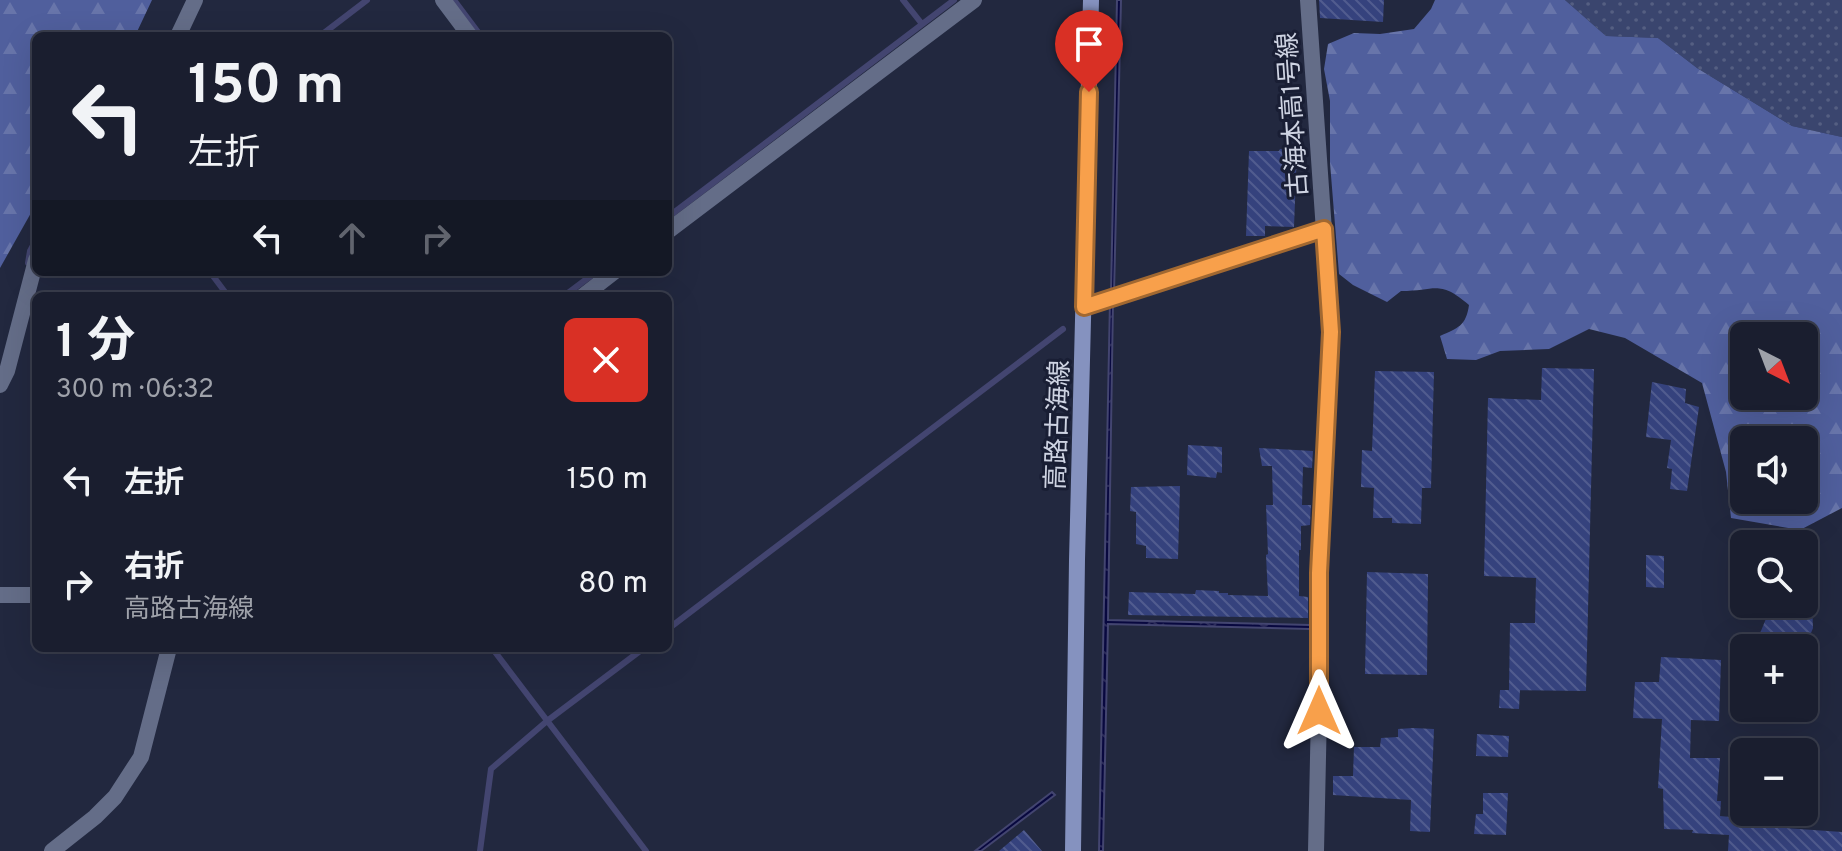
<!DOCTYPE html>
<html lang="ja">
<head>
<meta charset="utf-8">
<style>
	body { margin:0; font-family:Overpass,"Noto Sans JP",sans-serif; background:#232737; color:#f1f3f6; height:100vh; display:flex; flex-direction:column; font-size:30px; white-space:nowrap }
	* { box-sizing:border-box; margin:0 }
	p { font-size:26px; color:#9fa2aa }
	.icon { flex:none; width:44px; height:44px; fill:none; stroke:currentColor; stroke-width:2; stroke-linecap:round; stroke-linejoin:round }
	.map { position:relative; flex:1; overflow:hidden }
	.drawer { position:absolute; left:32px; top:292px; width:640px; height:360px; display:flex; flex-direction:column; background:#1a1e2f; border-radius:12px; box-shadow:0 8px 32px #0002,0 0 0 2px #383c4b }
	.drawer>* { flex:none }
	.top-card { position:absolute; left:32px; top:32px; width:640px; height:244px; border-radius:12px; box-shadow:0 8px 32px #0002,0 0 0 2px #383c4b; background:#1a1e2f; color:#f1f3f6; overflow:hidden }
	.needle { width:52px; rotate:138deg }
	.controls { position:absolute; left:1730px; top:322px; display:grid; gap:16px }
	.controls a { display:grid; place-items:center; width:88px; height:88px; border-radius:12px; background:#1a1e2f; box-shadow:0 8px 32px #0002,0 0 0 2px #383c4b; font-size:40px }
	.pin { position:absolute; display:grid; place-items:center; width:68px; height:68px; color:#fff; margin:-82px -34px; border-radius:50% 50% 50% 0; rotate:-45deg; box-shadow:0 0 8px #0007 }
	.pin .icon { rotate:45deg }
	.me { position:absolute; width:88px; margin:-44px; rotate:0deg; stroke-linejoin:round; filter:drop-shadow(0 0 6px #0008) }
	.turn { display:flex; align-items:center; gap:28px; height:168px; padding:0 24px; font-size:36px }
	.turn .icon { width:104px; height:104px; stroke-width:2.5 }
	.turn b { display:block; font-size:56px; line-height:68px }
	.lanes { display:flex; align-items:center; height:76px; padding:0 24px; background:#0003; justify-content:center; gap:40px; direction:ltr }
	.lanes .off { opacity:.35 }
	.round { display:grid; place-items:center; flex:none; width:84px; height:84px; border-radius:12px; background:#232737 }
	.overview { display:flex; align-items:center; justify-content:space-between; height:136px; padding:0 24px }
	h1 { font-size:48px; font-weight:700; line-height:60px }
	ul { padding:0; list-style:none }
	li { display:flex; align-items:center; gap:24px; height:104px; padding:0 24px }
	li div { flex:1 }
	li b { display:block; font-size:30px }
	li em { font-style:normal }
	.map>svg:first-child { display:block }
	.grass { fill:url(#grass-dots) }
	.forest { fill:url(#forest-firs); fill-rule:evenodd }
	.water { fill:url(#water-ripples); stroke:#434570; stroke-width:2 }
	.lines { fill:none; stroke-linecap:round; stroke-linejoin:round }
	.stream { stroke:#434570; stroke-width:6 }
	.building { fill:url(#building-back-hatch) }
	.street { stroke:#646d88; stroke-width:16 }
	.secondary { stroke:#8592bf; stroke-width:16 }
	.route-casing { stroke:#a16831; stroke-width:20 }
	.route { stroke:#f8a04b; stroke-width:14 }
	.labels { text-anchor:middle; stroke-width:6; stroke-linejoin:round; paint-order:stroke }
	.street-label { font-size:26px; fill:#ced3e2; stroke:#191e34 }
</style>
</head>
<body>
<div class="map">
<svg width="1842" height="851" viewBox="0 0 1842 851">
	<defs>
		<pattern id="grass-dots" width="8" height="8" patternUnits="userSpaceOnUse" patternTransform="scale(2)"><rect width="8" height="8" fill="#3a456e"/><path d="M2 2h.1M6 6h.1" fill="none" stroke="#555f82" stroke-width="1.8" stroke-linecap="round"/></pattern>
		<pattern id="forest-firs" width="22" height="20" patternUnits="userSpaceOnUse" patternTransform="scale(2)"><rect width="22" height="20" fill="#505f9d"/><path d="M5 1l3.5 6h-7zM16 11l3.5 6h-7z" fill="#6875aa"/></pattern>
		<pattern id="water-ripples" width="26" height="14" patternUnits="userSpaceOnUse" patternTransform="scale(2)"><rect width="26" height="14" fill="#08083f"/><path d="M2 4q2-2 4 0t4 0M15 11q2-2 4 0t4 0" fill="none" stroke="#2b2b5a"/></pattern>
		<pattern id="building-back-hatch" width="6" height="6" patternUnits="userSpaceOnUse" patternTransform="scale(2)"><rect width="6" height="6" fill="#35427d"/><path d="M-1 5l2 2M0 0l6 6M5-1l2 2" fill="none" stroke="#515c8f"/></pattern>
	</defs>
	<rect width="100%" height="100%" fill="#22283f"/>
	<path class="grass" d="M1565,0H1842V137L1792,126L1697,68L1658,38L1606,36Z"/>
	<path class="forest" d="M0,0H152L135,36H36V204L0,268Z
		M1435,0H1565L1606,36L1658,38L1697,68L1792,126L1842,137V508L1800,530L1731,518L1726,472L1702,383L1625,338L1589,329L1549,349L1500,351L1476,360L1447,359L1440,336C1458,328 1466,326 1469,305C1439,279 1436,291 1401,291L1387,302L1353,285L1339,274L1330,163V101L1324,69L1328,44L1354,33L1380,34L1414,29L1431,9ZM1744,336H1804V396H1744ZM1744,440H1804V500H1744Z"/>
	<path class="water" d="M1117,0H1121L1114,293H1111Z
		M1110,300H1113L1108,620L1310,625V629L1108,624L1103,851H1099Z
		M1052,792L1055,795L981,851H975Z"/>
	<g class="lines">
		<path class="stream" d="M454,0L481,36
			M903,0L922,24
			M320,36L367,0
			M668,217L954,0
			M28,263L30,251L36,240
			M210,272L228,296
			M564,296L596,272
			M668,629L1063,329
			M492,648L646,851
			M480,851L491,769L547,721L644,648"/>
	</g>
	<path class="building" d="M1319,0H1384L1383,22L1320,18Z
		M1280,149L1297,150L1294,227L1265,226V236H1246L1249,151H1279Z
		M1542,368L1594,369L1586,691L1514,690H1520L1519,709L1499,708L1500,690H1509L1510,623H1535L1536,578L1484,576L1488,398L1541,400Z
		M1375,371L1434,372L1431,488H1422L1421,524L1392,523V518H1373L1374,488L1361,487L1362,450L1372,451Z
		M1652,382L1686,389L1685,403L1699,407L1687,491L1670,489L1672,469L1667,468L1671,440L1646,437Z
		M1188,445L1222,447V473L1217,472L1216,478L1187,475Z
		M1259,448L1313,451L1312,468L1303,467L1302,505H1311L1310,525L1301,526V550H1299V596L1308,597V618L1128,615L1129,592L1195,594L1196,590L1219,591V593H1228V595L1268,596L1266,555L1268,554L1266,505H1273L1272,466H1262Z
		M1180,486L1178,559L1146,558V546L1136,544V512L1130,511L1131,487Z
		M1646,555L1664,556V588L1646,587Z
		M1367,572L1428,574L1427,675L1365,674Z
		M1772,604H1812L1813,628L1805,648H1754Z
		M1661,657L1721,660L1719,721L1691,720L1690,758H1720L1717,801H1721L1720,816L1772,821L1771,827L1842,832V851H1728L1729,835L1692,833L1693,830L1664,829L1663,789L1658,788L1662,719L1633,718L1635,682H1659Z
		M1413,728L1434,729L1430,832L1410,831L1411,800L1333,795V776H1353L1354,747H1380L1381,738L1398,737V729Z
		M1477,734L1509,736L1508,757L1476,756Z
		M1483,793H1508L1506,835L1474,834L1476,814H1483Z
		M1024,830L1042,851H999Z"/>
	<g class="lines">
		<path class="street" d="M443,0L470,36
			M1308,0L1331,332L1319,573V711L1316,851
			M178,36L195,0
			M668,231L974,0
			M583,296L614,272
			M1084,307L1324,229
			M0,385L7,371L36,260
			M0,595H36
			M52,851L95,817L115,797L141,757L169,648"/>
		<path class="secondary" d="M1073,851L1077,560L1091,0"/>
	</g>
	<g class="lines">
		<defs>
			<path id="route" d="M1089,92L1084,307L1324,229L1331,332L1319,573V711"/>
		</defs>
		<use href="#route" class="route-casing"/>
		<use href="#route" class="route"/>
	</g>
	<g class="labels">
		<g class="street-label">
			<text transform="translate(1292 115) rotate(-94)" y="9">古海本高1号線</text>
			<text transform="translate(1057 425) rotate(-88)" y="9">高路古海線</text>
		</g>
	</g>
</svg>
<div class="controls">
<a><svg class="needle" viewBox="-14 -14 28 28"><path d="M0-13l5 13h-10z" fill="#e53935"/><path d="M0 13l5-13h-10z" fill="#9fa2aa"/></svg></a>
<a><svg class="icon" aria-label="sound" viewBox="0 0 24 24"><path d="M4 9h4l5-4v14l-5-4H4zM17 9q2 3 0 6"/></svg></a>
<a><svg class="icon" aria-label="search" viewBox="0 0 24 24"><circle cx="10" cy="10" r="6"/><path d="M15 15l6 6"/></svg></a>
<a>+</a>
<a>−</a>
</div>
<div class="pin" style="left:1089px;top:92px;background:#d93025"><svg class="icon" aria-label="arrive" viewBox="0 0 24 24"><path d="M6 21V4h12l-3 4 3 4H6"/></svg></div>
<svg class="me" style="left:1319px;top:711px" viewBox="-20 -20 40 40"><path d="M0-17L14 15 0 8-14 15z" fill="#f8a04b" stroke="#fff" stroke-width="4"/></svg>
<div class="top-card">
<div class="turn"><svg class="icon" aria-label="left" viewBox="0 0 24 24"><path d="M17 20v-9H6M10 6l-5 5 5 5"/></svg><div><b>150 m</b>左折</div></div>
<div class="lanes"><svg class="icon" aria-label="left" viewBox="0 0 24 24"><path d="M17 20v-9H6M10 6l-5 5 5 5"/></svg><svg class="icon off" aria-label="ahead" viewBox="0 0 24 24"><path d="M12 20V5M6 11l6-6 6 6"/></svg><svg class="icon off" aria-label="right" viewBox="0 0 24 24"><path d="M7 20v-9h11M14 6l5 5-5 5"/></svg></div>
</div>
<section class="drawer">
<div class="overview"><div><h1>1 分</h1><p>300 m · 06:32</p></div><a class="round" style="background:#d93025;color:#fff"><svg class="icon" aria-label="close" viewBox="0 0 24 24"><path d="M6 6l12 12M18 6L6 18"/></svg></a></div>
<ul>
<li><svg class="icon" aria-label="left" viewBox="0 0 24 24"><path d="M17 20v-9H6M10 6l-5 5 5 5"/></svg><div><b>左折</b></div><em>150 m</em></li>
<li><svg class="icon" aria-label="right" viewBox="0 0 24 24"><path d="M7 20v-9h11M14 6l5 5-5 5"/></svg><div><b>右折</b><p>高路古海線</p></div><em>80 m</em></li>
</ul>
</section>
</div>
</body>
</html>
